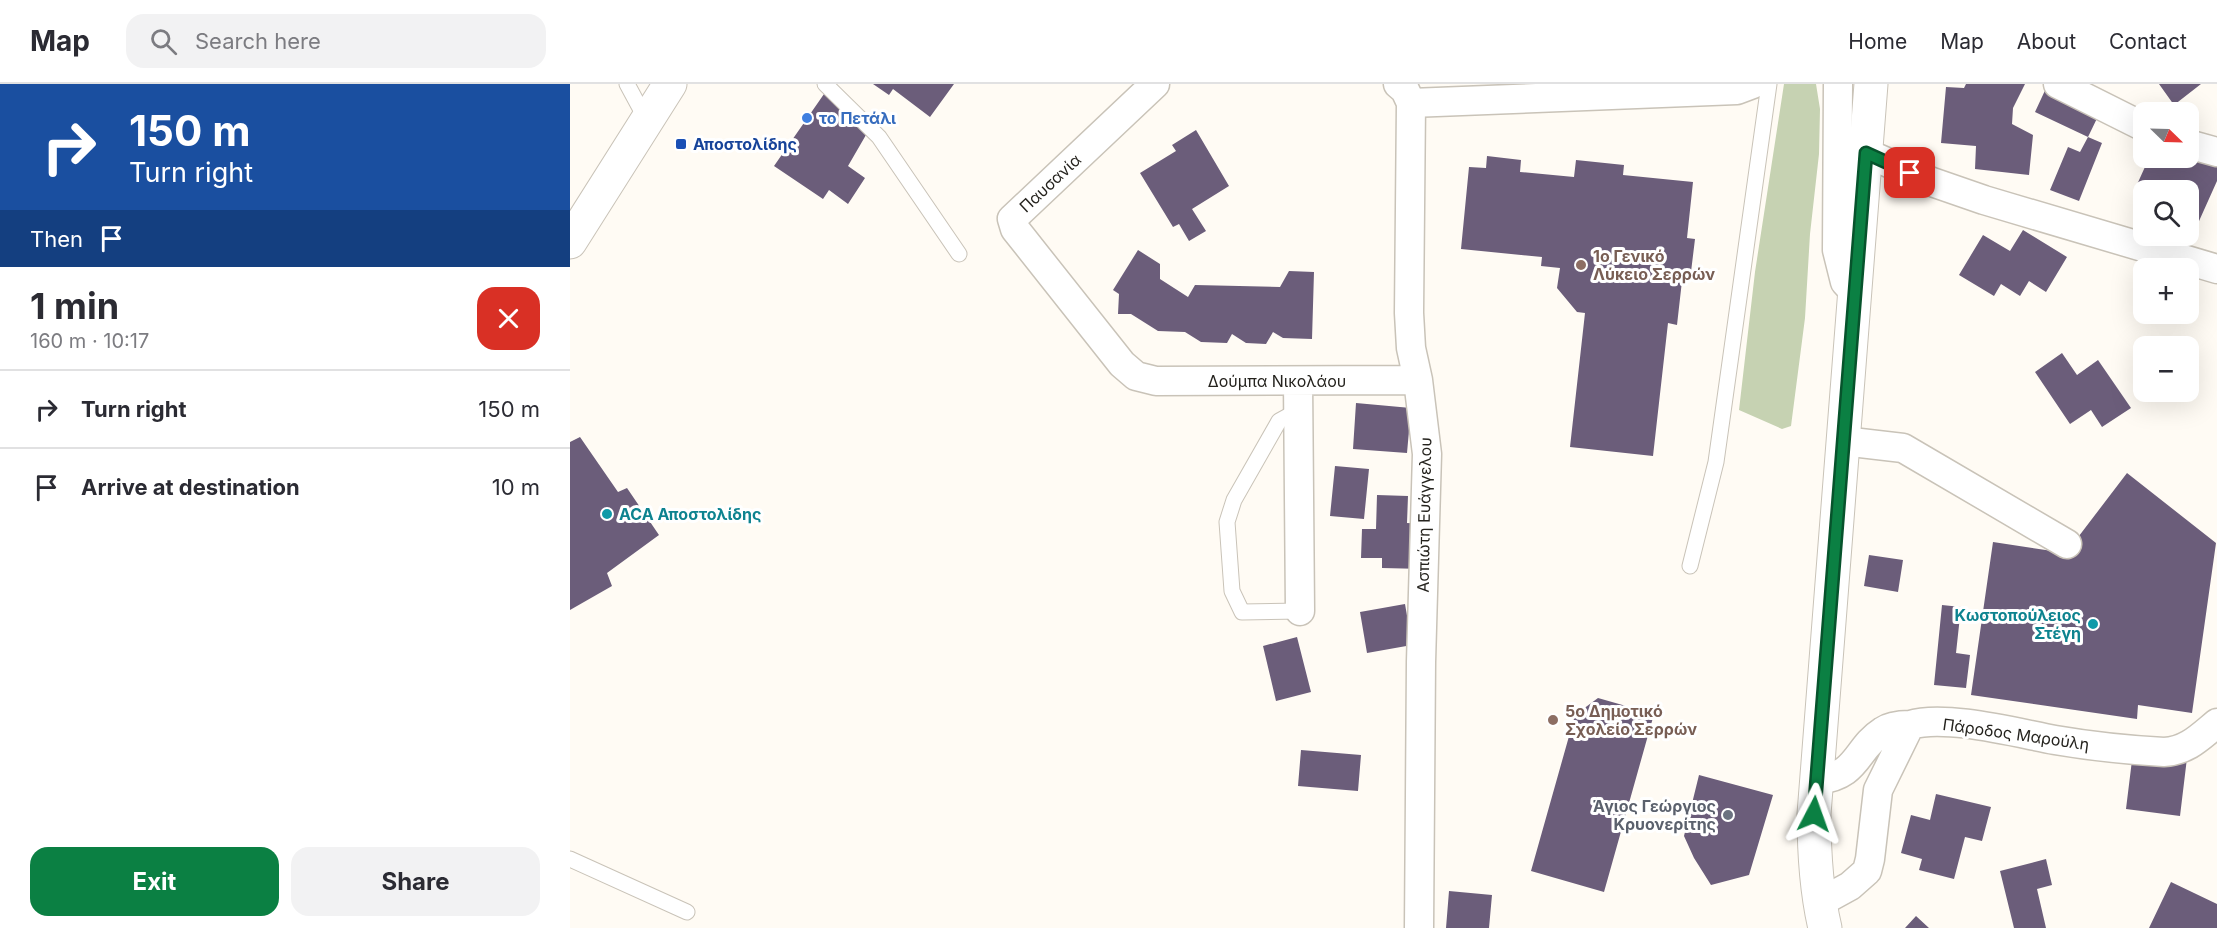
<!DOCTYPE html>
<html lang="en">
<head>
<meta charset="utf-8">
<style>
	body { margin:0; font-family:Inter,sans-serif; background:#f2f2f3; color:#2b2b33; height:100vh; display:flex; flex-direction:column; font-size:22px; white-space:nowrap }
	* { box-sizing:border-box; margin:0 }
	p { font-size:20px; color:#7c7c81 }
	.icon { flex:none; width:33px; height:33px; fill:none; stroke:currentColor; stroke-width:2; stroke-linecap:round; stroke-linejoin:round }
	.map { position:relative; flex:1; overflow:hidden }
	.side { display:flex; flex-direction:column; background:#fff; width:570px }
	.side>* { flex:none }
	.banner { background:#1a4fa0; color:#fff; overflow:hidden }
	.needle { width:39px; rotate:113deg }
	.controls { position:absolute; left:1563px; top:18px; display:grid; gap:12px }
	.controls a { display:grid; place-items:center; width:66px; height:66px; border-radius:12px; background:#fff; box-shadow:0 6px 24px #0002; font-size:30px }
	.pin { position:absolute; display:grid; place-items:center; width:51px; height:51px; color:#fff; margin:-26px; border-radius:12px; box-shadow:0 3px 9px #0006 }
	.me { position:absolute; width:66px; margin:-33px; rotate:4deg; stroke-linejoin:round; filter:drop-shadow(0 0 4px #0008) }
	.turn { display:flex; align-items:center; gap:21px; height:126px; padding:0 30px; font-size:27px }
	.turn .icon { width:78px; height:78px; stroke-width:2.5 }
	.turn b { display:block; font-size:42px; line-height:51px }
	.then { display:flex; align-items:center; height:57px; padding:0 30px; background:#0003; gap:12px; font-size:22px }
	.round { display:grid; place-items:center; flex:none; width:63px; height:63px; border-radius:18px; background:#f2f2f3 }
	.head { display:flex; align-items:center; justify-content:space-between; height:102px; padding:0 30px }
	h1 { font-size:36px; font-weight:700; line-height:45px }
	.primary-button { display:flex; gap:12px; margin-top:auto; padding:12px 30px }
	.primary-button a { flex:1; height:69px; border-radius:18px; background:#0b8043; color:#fff; font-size:24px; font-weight:700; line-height:69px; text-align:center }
	.primary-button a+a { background:#f2f2f3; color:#2b2b33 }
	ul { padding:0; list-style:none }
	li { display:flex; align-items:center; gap:18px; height:78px; padding:0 30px; border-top:2px solid #e1e1e2 }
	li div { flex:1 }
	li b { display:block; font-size:22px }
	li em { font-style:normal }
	header { display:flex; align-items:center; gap:36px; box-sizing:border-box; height:84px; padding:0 30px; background:#fff; border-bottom:2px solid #e1e1e2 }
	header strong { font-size:28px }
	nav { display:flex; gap:33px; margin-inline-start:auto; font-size:21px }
	.search { width:420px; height:54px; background:#f2f2f3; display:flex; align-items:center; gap:15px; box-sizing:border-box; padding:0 21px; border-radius:18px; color:#7c7c81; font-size:22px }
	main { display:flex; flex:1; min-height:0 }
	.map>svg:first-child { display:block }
	.green { fill:#c6d2b2 }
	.building { fill:#6b5d7a }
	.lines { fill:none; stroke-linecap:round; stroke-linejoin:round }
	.lane-casing { stroke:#c9c3b8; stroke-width:17 }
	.street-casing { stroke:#c9c3b8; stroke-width:31 }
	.secondary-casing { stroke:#c9c3b8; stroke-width:35 }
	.lane { stroke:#fff; stroke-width:15 }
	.street { stroke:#fff; stroke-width:28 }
	.secondary { stroke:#fff; stroke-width:33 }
	.route-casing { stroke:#07532c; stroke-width:15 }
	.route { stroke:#0b8043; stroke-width:10 }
	.shop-dot { fill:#3f7fe0; stroke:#fff; stroke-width:2 }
	.transit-dot { fill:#1a4fb4; stroke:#fff; stroke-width:2 }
	.education-dot { fill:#8d6e63; stroke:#fff; stroke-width:2 }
	.culture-dot { fill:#0f9aa8; stroke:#fff; stroke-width:2 }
	.worship-dot { fill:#6b7280; stroke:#fff; stroke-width:2 }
	.labels { text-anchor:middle; stroke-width:6; stroke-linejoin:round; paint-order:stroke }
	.shop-label { font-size:16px; font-weight:bold; fill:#366cbe; stroke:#fff; text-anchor:start }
	.transit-label { font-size:16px; font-weight:bold; fill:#164399; stroke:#fff; text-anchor:start }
	.street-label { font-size:16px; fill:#25231e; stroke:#fff }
	.education-label { font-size:16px; font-weight:bold; fill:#785e54; stroke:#fff; text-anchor:start }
	.culture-label { font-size:16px; font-weight:bold; fill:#0d838f; stroke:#fff; text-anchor:start }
	.worship-label { font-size:16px; font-weight:bold; fill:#5b616d; stroke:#fff; text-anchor:end }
</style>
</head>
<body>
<header>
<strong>Map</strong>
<div class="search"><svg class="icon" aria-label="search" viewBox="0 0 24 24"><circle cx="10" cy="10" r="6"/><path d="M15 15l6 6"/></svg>Search here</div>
<nav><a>Home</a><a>Map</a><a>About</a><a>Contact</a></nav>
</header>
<main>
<section class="side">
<div class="banner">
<div class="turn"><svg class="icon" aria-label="right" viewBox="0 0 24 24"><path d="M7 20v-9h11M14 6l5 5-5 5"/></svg><div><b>150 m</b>Turn right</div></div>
<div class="then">Then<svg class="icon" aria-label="arrive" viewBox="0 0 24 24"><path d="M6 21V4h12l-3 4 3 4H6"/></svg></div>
</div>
<div class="head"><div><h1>1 min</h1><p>160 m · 10:17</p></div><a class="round" style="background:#d93025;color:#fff"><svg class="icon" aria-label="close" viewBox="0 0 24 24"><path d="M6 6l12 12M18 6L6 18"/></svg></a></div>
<ul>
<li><svg class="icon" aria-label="right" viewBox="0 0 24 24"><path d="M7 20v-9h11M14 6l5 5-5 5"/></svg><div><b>Turn right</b></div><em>150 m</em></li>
<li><svg class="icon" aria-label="arrive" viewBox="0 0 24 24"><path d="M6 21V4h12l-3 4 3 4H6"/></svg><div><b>Arrive at destination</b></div><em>10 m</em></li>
</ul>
<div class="primary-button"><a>Exit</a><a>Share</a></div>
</section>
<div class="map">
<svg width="1647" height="844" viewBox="0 0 1647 844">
	<rect width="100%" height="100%" fill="#fffbf4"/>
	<path class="green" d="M1214,0H1246L1250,25L1249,70L1240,150L1235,234L1221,342L1212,345L1169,326L1185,188Z"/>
	<path class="building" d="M303,0H384L360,33L323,5L319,11Z
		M1396,0H1455L1443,24L1442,40L1463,51L1459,91L1405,85L1406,62L1371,59L1376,3L1394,4Z
		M1478,0L1532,24L1518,53L1532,59L1509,117L1480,106L1498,63L1510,68L1518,53L1465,28Z
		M1589,0H1631L1604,21Z
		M254,10L300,44L278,82L295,94L278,120L259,106L253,115L204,82Z
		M626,46L659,102L622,125L636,147L619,157L609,140L603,143L570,89L606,67L602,61Z
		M1618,70L1647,83V97L1625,146L1618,143V106H1574V109L1565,105L1579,74H1618Z
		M917,72L951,76L950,88L1004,93L1006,76L1054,81L1053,91L1123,98L1117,154L1125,155L1121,188H1113L1107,241L1098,239L1083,372L1000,363L1015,229L1007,228L987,204L990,184L971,182L972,173L891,165L899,83L916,84Z
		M1453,146L1497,173L1476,208L1459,197L1450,212L1431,200L1424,212L1389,191L1413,151L1440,167Z
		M568,166L590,180V195L618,213L625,201L710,203L719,187L744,188L742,255L713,254L703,248L696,260L676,259L662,250L657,259L631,258L615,248L588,247L561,230H548L549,210L543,206Z
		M1492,269L1507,291L1528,276L1561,324L1532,343L1521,326L1500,340L1465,288Z
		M786,319L841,324L837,369L783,365Z
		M10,353L48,408L57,404L89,451L37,489L42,502L0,526V358Z
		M765,382L799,385L794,435L760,432Z
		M1557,389L1646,459L1622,629L1568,621L1567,635L1401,611L1423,458L1496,469Z
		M807,411L838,412L837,439L855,440L854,485L812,484V474H791L792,445H806Z
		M1299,471L1333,476L1328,508L1294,502Z
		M835,520L842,561L797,569L790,528Z
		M1372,521L1391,523L1386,569L1400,571L1396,604L1364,601Z
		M727,553L741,608L706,617L693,562Z
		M1028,614L1084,630L1034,808L961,787L1005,631Z
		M731,666L791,671L788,707L728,702Z
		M1563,668L1617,674L1610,732L1556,725Z
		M1129,691L1203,711L1179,791L1141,801L1124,774L1114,752Z
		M1366,710L1421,723L1412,757L1395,753L1384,795L1349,786L1352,775L1331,769L1341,731L1360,736Z
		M1476,775L1482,801L1467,805L1476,844H1444L1430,787Z
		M1601,798L1647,820V844H1579Z
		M879,807L922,811L919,844H876Z
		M1346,832L1359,844H1335Z"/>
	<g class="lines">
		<defs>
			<path id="lane" d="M57,0L77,37
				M255,0L309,53L389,170
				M729,326L709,337L664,416L657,438L662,507L672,528L730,527
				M1120,482L1146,378L1199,0
				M0,775L117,828"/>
			<path id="street" d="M585,0L442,135L445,145L552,280L566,292L586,297L848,296
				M828,0L835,6L841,19L1167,6L1183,0
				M1268,0L1267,166L1275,198L1286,210
				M1488,0L1574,43
				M841,19L839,229L841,264L848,296L857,370L851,578L849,844
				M1618,60L1647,68
				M1296,69L1362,98L1414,116L1647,185
				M728,297L730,527
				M1273,357L1333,364L1497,460
				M1247,696C1289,692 1285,665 1313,647C1320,642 1330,641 1340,641
				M1249,819L1280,802L1297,787L1300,775L1308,706L1340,641C1375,630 1447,649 1485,656C1520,662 1558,666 1594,668C1617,667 1630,653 1647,639"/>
			<path id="secondary" d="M0,158L100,0
				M1255,844C1246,806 1244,769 1244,730L1301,0"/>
		</defs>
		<use href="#lane" class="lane-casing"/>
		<use href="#street" class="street-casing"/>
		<use href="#secondary" class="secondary-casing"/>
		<use href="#lane" class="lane"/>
		<use href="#street" class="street"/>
		<use href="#secondary" class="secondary"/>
	</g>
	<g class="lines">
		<defs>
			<path id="route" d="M1244,730L1296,69L1340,89"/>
		</defs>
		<use href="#route" class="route-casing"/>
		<use href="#route" class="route"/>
	</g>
	<circle class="shop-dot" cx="237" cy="34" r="6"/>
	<rect class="transit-dot" x="105" y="54" width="12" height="12" rx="3"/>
	<g class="education-dot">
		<circle cx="1011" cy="181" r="6"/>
		<circle cx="983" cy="636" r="6"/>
	</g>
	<g class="culture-dot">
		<circle cx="37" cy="430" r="6"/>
		<circle cx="1523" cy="540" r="6"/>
	</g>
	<circle class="worship-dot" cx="1158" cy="731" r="6"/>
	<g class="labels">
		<g class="shop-label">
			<text x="249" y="40">το Πετάλι</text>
		</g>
		<g class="transit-label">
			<text x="123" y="66">Αποστολίδης</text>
		</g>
		<g class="street-label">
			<text transform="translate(480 99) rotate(-43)" y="6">Παυσανία</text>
			<text x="707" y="303">Δούμπα Νικολάου</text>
			<text transform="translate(854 431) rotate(-89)" y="6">Ασπιώτη Ευάγγελου</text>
			<text transform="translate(1446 650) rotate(8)" y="6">Πάροδος Μαρούλη</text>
		</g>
		<g class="education-label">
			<text x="1023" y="178">1ο Γενικό<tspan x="1023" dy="18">Λύκειο Σερρών</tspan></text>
			<text x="995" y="633">5ο Δημοτικό<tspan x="995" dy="18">Σχολείο Σερρών</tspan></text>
		</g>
		<g class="culture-label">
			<text x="49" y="436">ACA Αποστολίδης</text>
			<text x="1511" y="537" text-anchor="end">Κωστοπούλειος<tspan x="1511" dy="18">Στέγη</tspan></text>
		</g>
		<g class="worship-label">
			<text x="1146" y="728">Άγιος Γεώργιος<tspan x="1146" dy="18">Κρυονερίτης</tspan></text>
		</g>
	</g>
</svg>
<div class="controls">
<a><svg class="needle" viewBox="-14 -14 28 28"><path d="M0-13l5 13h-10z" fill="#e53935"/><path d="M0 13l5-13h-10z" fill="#7c7c81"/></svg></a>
<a><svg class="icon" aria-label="search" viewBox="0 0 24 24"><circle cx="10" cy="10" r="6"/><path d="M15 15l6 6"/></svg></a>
<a>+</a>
<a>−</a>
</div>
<div class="pin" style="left:1340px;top:89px;background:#d93025"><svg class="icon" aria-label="arrive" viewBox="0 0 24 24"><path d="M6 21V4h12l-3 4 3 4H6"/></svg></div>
<svg class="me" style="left:1244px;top:730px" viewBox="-20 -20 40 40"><path d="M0-17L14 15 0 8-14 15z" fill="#0b8043" stroke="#fff" stroke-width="4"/></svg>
</div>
</main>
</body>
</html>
